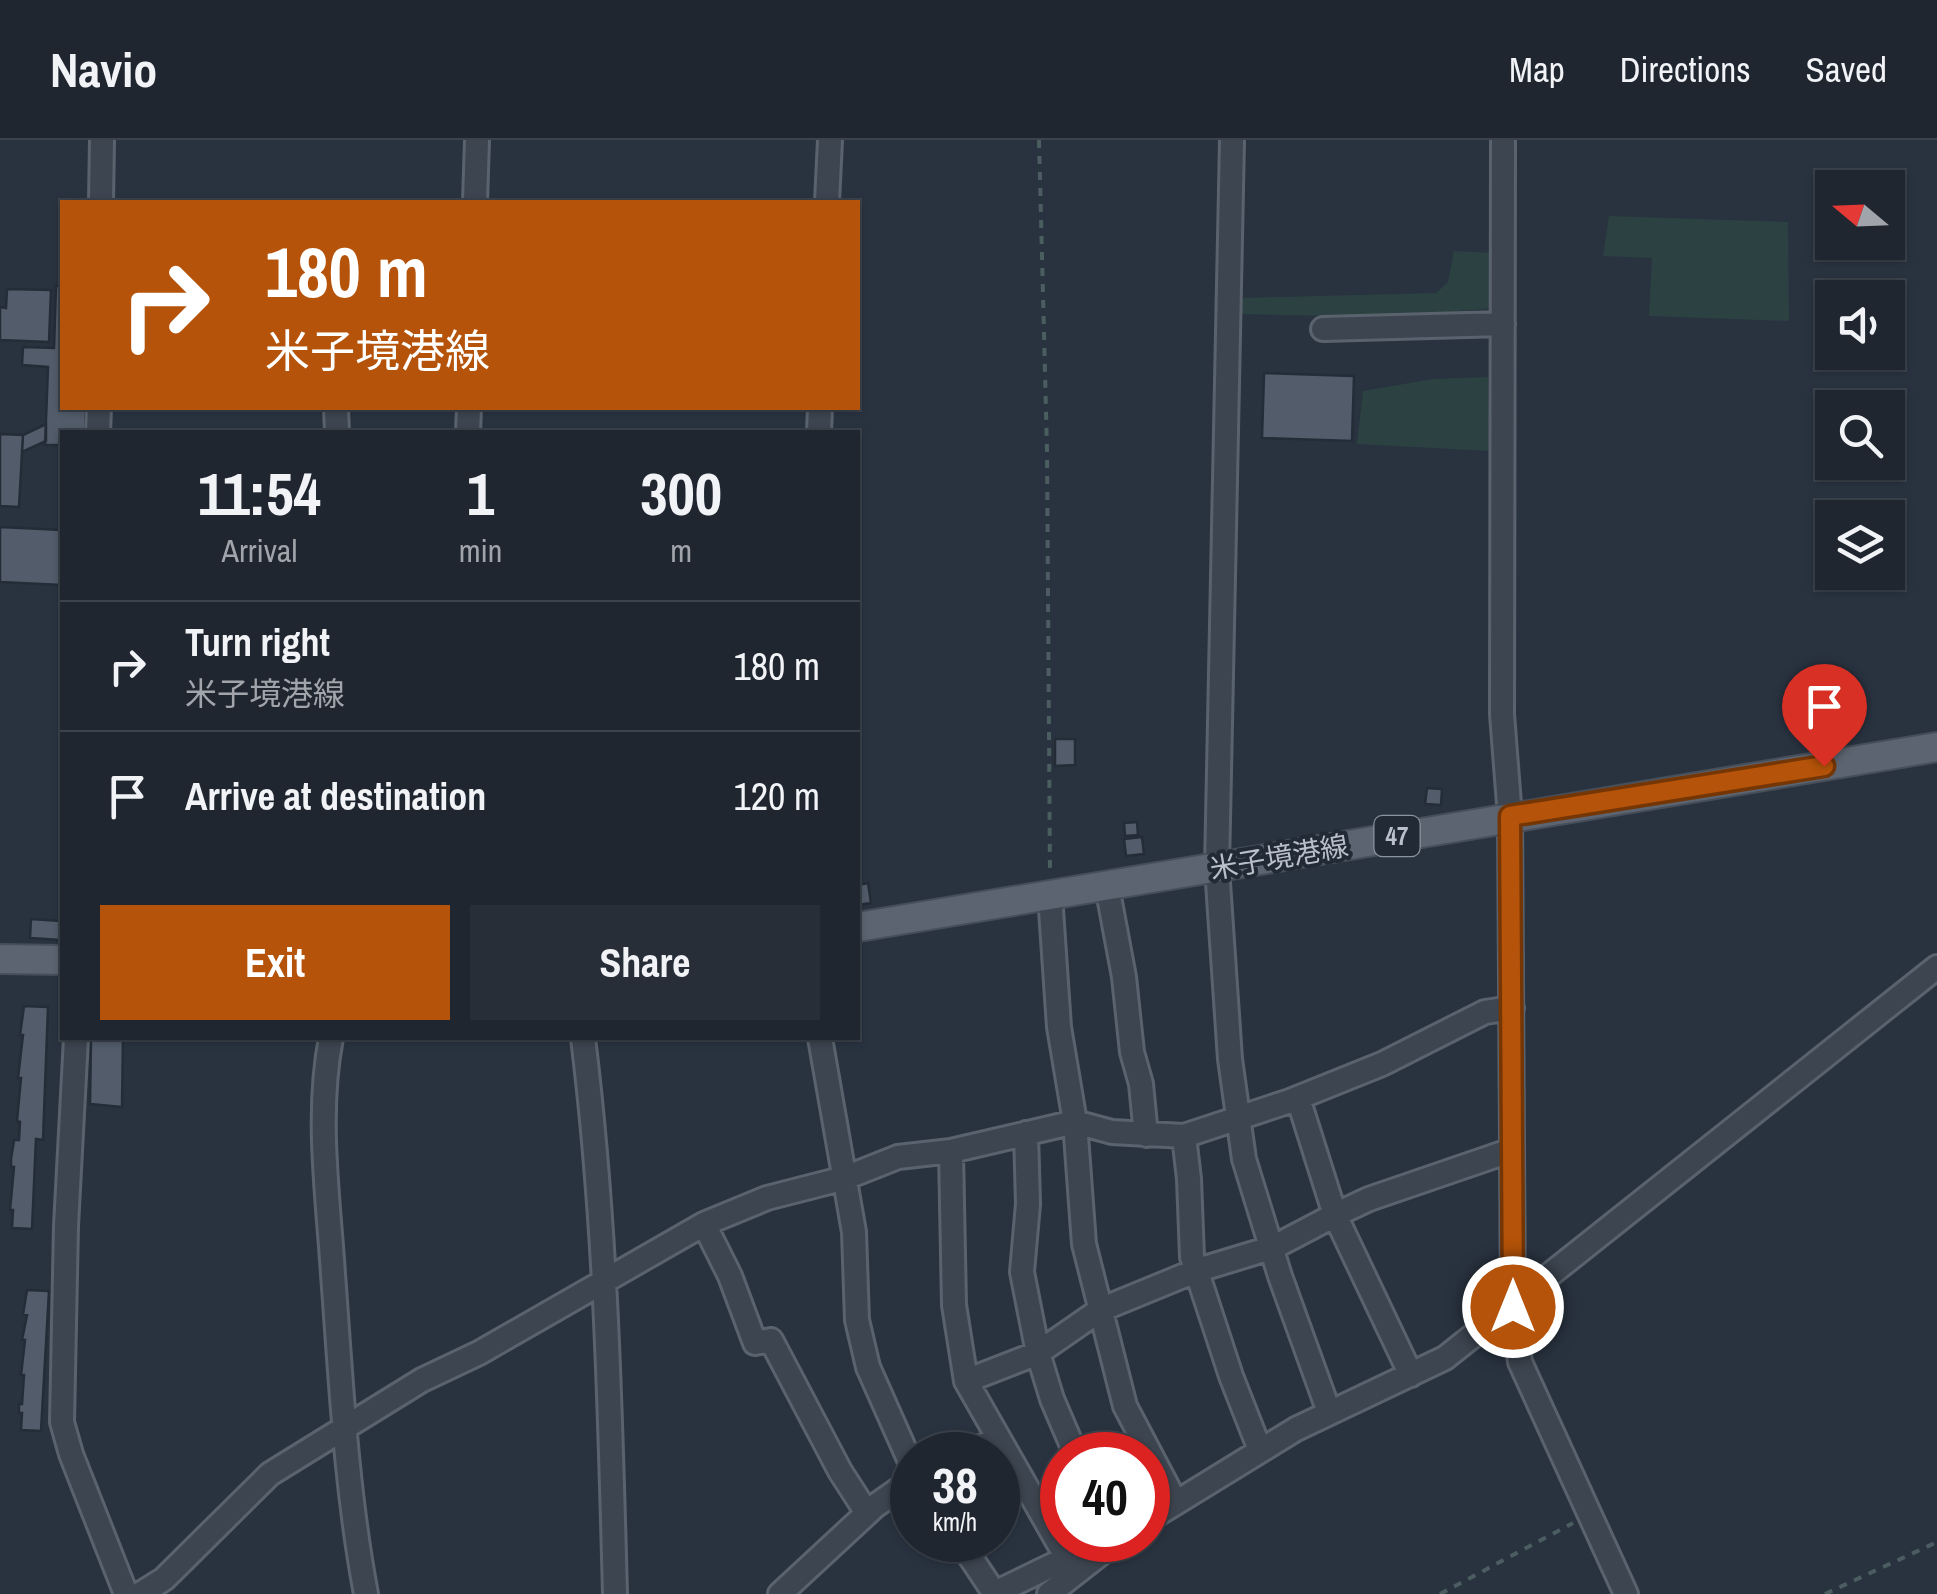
<!DOCTYPE html>
<html lang="en">
<head>
<meta charset="utf-8">
<style>
	body { margin:0; font-family:"Archivo Narrow","Noto Sans JP",sans-serif; background:#272e38; color:#f1f3f6; height:100vh; display:flex; flex-direction:column; font-size:38px; white-space:nowrap }
	* { box-sizing:border-box; margin:0 }
	p { font-size:32px; color:#a1a5ab }
	.icon { flex:none; width:55px; height:55px; fill:none; stroke:currentColor; stroke-width:2; stroke-linecap:round; stroke-linejoin:round }
	.map { position:relative; flex:1; overflow:hidden }
	.details { position:absolute; left:60px; top:290px; width:800px; height:610px; display:flex; flex-direction:column; background:#1f2630; border-radius:0px; box-shadow:0 2px 8px #0004,0 0 0 2px #3c434c }
	.details>* { flex:none }
	.top-card { position:absolute; left:60px; top:60px; width:800px; height:210px; border-radius:0px; box-shadow:0 2px 8px #0004,0 0 0 2px #3c434c; background:#b45309; color:#fff; overflow:hidden }
	.needle { width:65px; rotate:289deg }
	.tools { position:absolute; left:1815px; top:30px; display:grid; gap:20px }
	.tools a { display:grid; place-items:center; width:90px; height:90px; border-radius:0px; background:#1f2630; box-shadow:0 2px 8px #0004,0 0 0 2px #3c434c; font-size:50px }
	.speed { position:absolute; left:890px; top:1292px; display:flex; gap:20px; font-size:50px; font-weight:700; text-align:center }
	.speed>* { display:grid; place-content:center; width:130px; height:130px; border-radius:50%; background:#1f2630; box-shadow:0 2px 8px #0004,0 0 0 2px #3c434c; line-height:1 }
	.speed small { font-size:25px; font-weight:400 }
	.speed .limit { border:15px solid #d22; background:#fff; color:#111 }
	.pin { position:absolute; display:grid; place-items:center; width:85px; height:85px; color:#fff; margin:-102px -42px; border-radius:50% 50% 50% 0; rotate:-45deg; box-shadow:0 0 10px #0007 }
	.pin .icon { rotate:45deg }
	.me { position:absolute; width:110px; margin:-55px; rotate:0deg; stroke-linejoin:round; filter:drop-shadow(0 0 8px #0008) }
	.turn { display:flex; align-items:center; gap:35px; height:210px; padding:0 40px; font-size:45px }
	.turn .icon { width:130px; height:130px; stroke-width:2.5 }
	.turn b { display:block; font-size:70px; line-height:85px }
	.eta { display:flex; justify-content:space-evenly; align-items:center; height:170px; text-align:center }
	.eta b { font-size:60px; font-weight:800; line-height:70px }
	.primary-button { display:flex; gap:20px; margin-top:auto; padding:20px 40px }
	.primary-button a { flex:1; height:115px; border-radius:0px; background:#b45309; color:#fff; font-size:40px; font-weight:800; line-height:115px; text-align:center }
	.primary-button a+a { background:#272e38; color:#f1f3f6 }
	ul { padding:0; list-style:none }
	li { display:flex; align-items:center; gap:30px; height:130px; padding:0 40px; border-top:2px solid #3c434c }
	li div { flex:1 }
	li b { display:block; font-size:38px }
	li em { font-style:normal }
	header { display:flex; align-items:center; gap:60px; box-sizing:border-box; height:140px; padding:0 50px; background:#1f2630; border-bottom:2px solid #3c434c }
	header strong { font-size:48px }
	nav { display:flex; gap:55px; margin-inline-start:auto; font-size:35px }
	.map>svg:first-child { display:block }
	.green { fill:#2c4142 }
	.building { fill:#525c6a; stroke:#232c37; stroke-width:2.5 }
	.lines { fill:none; stroke-linecap:round; stroke-linejoin:round }
	.minor-casing { stroke:#5a636d; stroke-width:28 }
	.major-casing { stroke:#464e59; stroke-width:32 }
	.path { stroke:#4b5d60; stroke-width:4; stroke-dasharray:8 8; stroke-linecap:butt }
	.minor { stroke:#3d4550; stroke-width:22 }
	.major { stroke:#5b6470; stroke-width:28 }
	.route-casing { stroke:#753606; stroke-width:25 }
	.route { stroke:#b45309; stroke-width:18 }
	.labels { text-anchor:middle; stroke-width:8; stroke-linejoin:round; paint-order:stroke }
	.shield { fill:#212a35; stroke:#8b939d; stroke-width:2.5 }
	.shield-label { font-size:25px; font-weight:bold; fill:#b9c0ca }
	.street-label { font-size:28px; fill:#b9c0ca; stroke:#212a35 }
</style>
</head>
<body>
<header>
<strong>Navio</strong>
<nav><a>Map</a><a>Directions</a><a>Saved</a></nav>
</header>
<div class="map">
<svg width="1937" height="1454" viewBox="0 0 1937 1454">
	<rect width="100%" height="100%" fill="#293340"/>
	<path class="green" d="M1609,76L1788,82L1789,181L1649,176L1652,118L1603,116Z
		M1454,111L1494,113L1495,168L1387,177L1239,174L1236,158L1436,153L1448,142Z
		M1488,237L1490,311L1357,304L1363,251L1433,239Z"/>
	<path class="building" d="M56,146H62V268H86L85,292H62V305H45L48,227L22,225L23,207L54,208Z
		M7,149L51,150L49,202L0,200V167L6,168Z
		M1264,233L1354,236L1352,301L1262,298Z
		M46,284V301L22,312L23,295Z
		M0,294L23,295L19,367L0,366Z
		M0,387L62,390V445L0,442Z
		M1055,599H1075V625L1055,626Z
		M1427,648L1442,649L1441,665L1425,664Z
		M1137,682L1138,695L1125,696L1124,683Z
		M1142,697L1144,714L1126,716L1124,699Z
		M868,743L871,763L858,765V745Z
		M31,779L61,781L60,800L30,798Z
		M24,866L48,867L43,1000L36,999L32,1089L12,1088L13,1070H10L14,1027H11V1019L14,1000H19L20,982L17,981L21,938H18L23,895H20Z
		M91,898H123L122,967L90,964Z
		M27,1150L49,1151L41,1291L21,1290L22,1273H19V1264H22L24,1235H21L25,1200H22L27,1175L23,1174Z"/>
	<g class="lines">
		<defs>
			<path id="minor" d="M1232,0L1217,728L1230,919L1244,1019L1280,1136L1329,1272
				M1503,0L1502,574L1510,677L1513,1167L1520,1222L1626,1454
				M101,62L102,0
				M475,62L477,0
				M827,62L830,0
				M1323,189L1503,184
				M336,268L337,292
				M98,292L99,268
				M468,292L469,268
				M819,292L820,268
				M1107,746L1124,837L1132,912L1141,944L1146,995
				M1050,755L1059,887L1075,982L1084,1104L1125,1266L1175,1361
				M76,898L66,1086L62,1282L71,1314L126,1454
				M331,898C316,975 328,1056 333,1134C341,1241 346,1348 366,1454
				M583,898C606,1083 610,1268 615,1454
				M820,898L854,1092L857,1180L868,1227L912,1326
				M1184,996L1189,1039L1192,1117L1231,1236L1260,1310
				M951,1011L954,1165L966,1241L1067,1418
				M704,1084L730,1136L755,1203L771,1200L840,1331L867,1373
				M1411,1235L1335,1075L1369,1059L1512,1010
				M966,1241L1038,1213L1022,1132L1028,1064L1026,993
				M965,1315L998,1298
				M1076,1315L1052,1259L1038,1213L1100,1170L1195,1131L1274,1107L1335,1075L1298,958
				M1148,1380L1296,1289L1445,1218L1937,827
				M959,1400L995,1454
				M140,1454L164,1439L270,1334L422,1240L479,1213L704,1084L767,1058L845,1038L898,1017L951,1011L1075,982L1112,992L1184,996L1290,961L1382,924L1485,872L1512,868
				M780,1454L875,1366L912,1340
				M993,1454L1100,1402L1107,1408
				M1049,1454L1104,1411"/>
			<path id="major" d="M858,787L1937,607
				M0,819L62,820"/>
		</defs>
		<use href="#minor" class="minor-casing"/>
		<use href="#major" class="major-casing"/>
		<path class="path" d="M1039,0L1047,310L1050,735
			M1440,1454L1573,1383
			M1825,1454L1937,1402"/>
		<use href="#minor" class="minor"/>
		<use href="#major" class="major"/>
	</g>
	<g class="lines">
		<defs>
			<path id="route" d="M1513,1167L1510,676L1824,626"/>
		</defs>
		<use href="#route" class="route-casing"/>
		<use href="#route" class="route"/>
	</g>
	<g class="labels">
		<rect class="shield" x="1374.5" y="676" width="45" height="40" rx="8"/>
		<g class="shield-label">
			<text x="1397" y="705">47</text>
		</g>
		<g class="street-label">
			<text transform="translate(1279 717) rotate(-10)" y="10">米子境港線</text>
		</g>
	</g>
</svg>
<div class="tools">
<a><svg class="needle" viewBox="-14 -14 28 28"><path d="M0-13l5 13h-10z" fill="#e53935"/><path d="M0 13l5-13h-10z" fill="#a1a5ab"/></svg></a>
<a><svg class="icon" aria-label="sound" viewBox="0 0 24 24"><path d="M4 9h4l5-4v14l-5-4H4zM17 9q2 3 0 6"/></svg></a>
<a><svg class="icon" aria-label="search" viewBox="0 0 24 24"><circle cx="10" cy="10" r="6"/><path d="M15 15l6 6"/></svg></a>
<a><svg class="icon" aria-label="layers" viewBox="0 0 24 24"><path d="M12 4l9 5-9 5-9-5zM3 14l9 5 9-5"/></svg></a>
</div>
<div class="speed"><div>38<small>km/h</small></div><div class="limit">40</div></div>
<div class="pin" style="left:1824px;top:626px;background:#d93025"><svg class="icon" aria-label="arrive" viewBox="0 0 24 24"><path d="M6 21V4h12l-3 4 3 4H6"/></svg></div>
<svg class="me" style="left:1513px;top:1167px" viewBox="-20 -20 40 40"><circle r="17" fill="#b45309" stroke="#fff" stroke-width="3"/><path d="M0-11L8 9 0 5-8 9z" fill="#fff"/></svg>
<div class="top-card">
<div class="turn"><svg class="icon" aria-label="right" viewBox="0 0 24 24"><path d="M7 20v-9h11M14 6l5 5-5 5"/></svg><div><b>180 m</b>米子境港線</div></div>
</div>
<section class="details">
<div class="eta">
<div><b>11:54</b><p>Arrival</p></div>
<div><b>1</b><p>min</p></div>
<div><b>300</b><p>m</p></div>
</div>
<ul>
<li><svg class="icon" aria-label="right" viewBox="0 0 24 24"><path d="M7 20v-9h11M14 6l5 5-5 5"/></svg><div><b>Turn right</b><p>米子境港線</p></div><em>180 m</em></li>
<li><svg class="icon" aria-label="arrive" viewBox="0 0 24 24"><path d="M6 21V4h12l-3 4 3 4H6"/></svg><div><b>Arrive at destination</b></div><em>120 m</em></li>
</ul>
<div class="primary-button"><a>Exit</a><a>Share</a></div>
</section>
</div>
</body>
</html>
